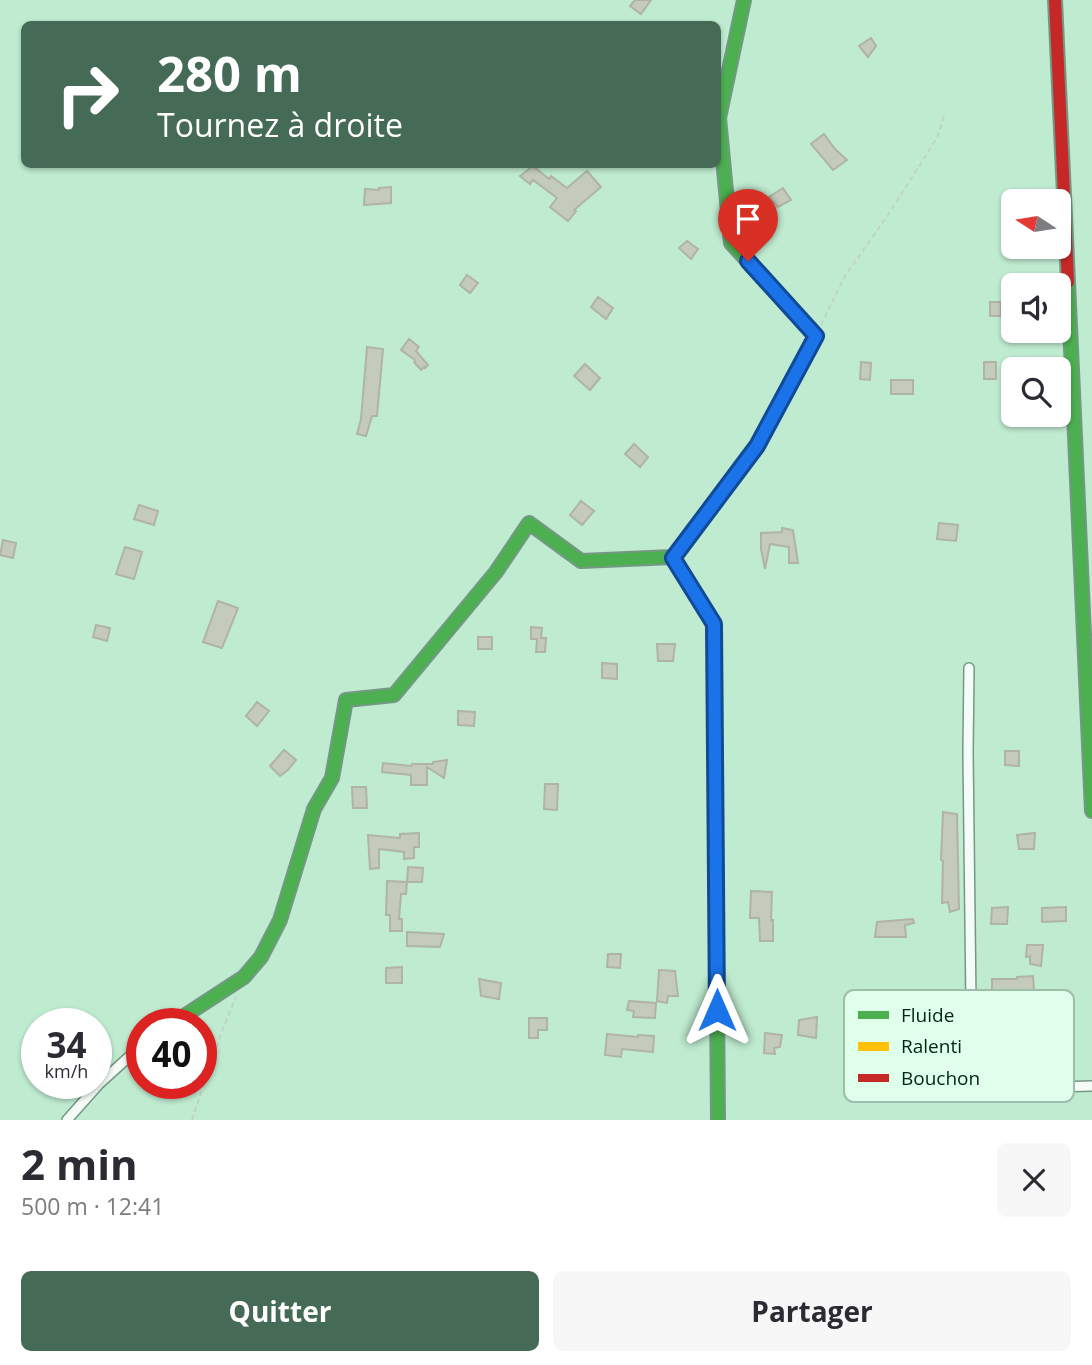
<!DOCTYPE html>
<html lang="fr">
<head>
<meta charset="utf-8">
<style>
	body { margin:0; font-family:"Open Sans",sans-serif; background:#f7f7f7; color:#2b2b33; height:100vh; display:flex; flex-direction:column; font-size:26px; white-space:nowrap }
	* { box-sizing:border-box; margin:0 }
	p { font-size:23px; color:#7c7c81 }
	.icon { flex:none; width:38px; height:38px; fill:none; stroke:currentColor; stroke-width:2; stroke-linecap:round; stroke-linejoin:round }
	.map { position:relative; height:1120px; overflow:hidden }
	.panel { display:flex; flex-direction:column; background:#fff; flex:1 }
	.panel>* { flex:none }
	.banner { position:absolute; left:21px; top:21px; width:700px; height:147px; border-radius:10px; box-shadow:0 2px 5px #0004; background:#456b56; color:#fff; overflow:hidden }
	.needle { width:46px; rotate:282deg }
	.controls { position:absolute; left:1001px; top:189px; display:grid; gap:14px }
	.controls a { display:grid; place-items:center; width:70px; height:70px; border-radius:10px; background:#fff; box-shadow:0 2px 5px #0004; font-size:35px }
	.speed { position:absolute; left:21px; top:1008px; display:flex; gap:14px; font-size:35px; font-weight:700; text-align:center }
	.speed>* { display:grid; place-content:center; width:91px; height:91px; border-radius:50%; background:#fff; box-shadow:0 2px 5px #0004; line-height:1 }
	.speed small { font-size:18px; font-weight:400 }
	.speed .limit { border:10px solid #d22; background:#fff; color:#111 }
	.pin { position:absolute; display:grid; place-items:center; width:60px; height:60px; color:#fff; margin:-72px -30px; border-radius:50% 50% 50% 0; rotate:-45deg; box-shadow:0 0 7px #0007 }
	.pin .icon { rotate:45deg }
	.me { position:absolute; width:77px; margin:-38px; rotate:0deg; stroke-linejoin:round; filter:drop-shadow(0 0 5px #0008) }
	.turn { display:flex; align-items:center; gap:24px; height:147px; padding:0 21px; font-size:32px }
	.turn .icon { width:91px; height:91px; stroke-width:2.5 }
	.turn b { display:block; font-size:49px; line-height:60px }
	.round { display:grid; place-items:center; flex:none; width:74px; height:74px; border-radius:10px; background:#f7f7f7 }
	.summary { display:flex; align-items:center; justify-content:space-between; height:119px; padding:0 21px }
	h1 { font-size:42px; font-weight:700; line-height:52px }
	.primary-button { display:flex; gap:14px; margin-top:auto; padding:14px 21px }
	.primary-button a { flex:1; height:80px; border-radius:10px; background:#456b56; color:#fff; font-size:28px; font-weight:700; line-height:80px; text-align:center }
	.primary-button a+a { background:#f7f7f7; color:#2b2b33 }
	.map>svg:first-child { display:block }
	.building { fill:#c4cbbc; stroke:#b0b4a3; stroke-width:2 }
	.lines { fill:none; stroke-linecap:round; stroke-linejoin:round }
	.street-casing { stroke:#749884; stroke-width:12 }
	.fast-casing { stroke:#749884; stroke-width:16 }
	.slow-casing { stroke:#749884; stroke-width:16 }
	.jam-casing { stroke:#749884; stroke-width:16 }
	.path { stroke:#c3d2c9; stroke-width:2; stroke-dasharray:5 3.5; stroke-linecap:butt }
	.street { stroke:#f5fcf8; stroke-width:9 }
	.fast { stroke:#4caf50; stroke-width:12 }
	.slow { stroke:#ffc107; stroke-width:12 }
	.jam { stroke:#c62828; stroke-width:12 }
	.route-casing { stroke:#114b97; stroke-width:18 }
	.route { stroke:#1a73e8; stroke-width:12 }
	.key { fill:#dfffea; stroke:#9dbeaa; stroke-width:2 }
	.key-label { font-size:19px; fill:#032614 }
</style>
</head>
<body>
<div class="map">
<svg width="1092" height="1120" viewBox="0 0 1092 1120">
	<rect width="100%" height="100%" fill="#bfebd0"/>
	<path class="building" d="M635,0H651L641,14L630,6Z
		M871,38L876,46L868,57L859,46Z
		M824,134L835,149L847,160L833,170L811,144Z
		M533,166L549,179L551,176L567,188L587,171L601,187L574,210L576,211L568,221L550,207L557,198L533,180L530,184L520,176Z
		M391,187V203L364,205L365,189L379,190V188Z
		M783,188L791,200L778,207L769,197Z
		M687,241L698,249L691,259L679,248Z
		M467,275L478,283L470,293L460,285Z
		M598,297L613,308L606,319L591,307Z
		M990,302H1001V316H990Z
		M409,339L419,347L416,351L428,365L425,368L424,367L421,370L414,362L415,360L401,350Z
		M367,347L383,349L377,416H372L366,436L357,434L361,419Z
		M861,362L871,363L870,380L860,379Z
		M984,362H996V379H984Z
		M585,364L600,378L590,390L574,376Z
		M891,380H913V394H891Z
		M634,444L648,457L640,467L625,454Z
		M581,501L594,511L582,525L570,515Z
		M139,505L158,511L154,525L134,519Z
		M939,523L958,525L956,541L937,539Z
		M782,528L793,530L798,563H789V547L770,544L765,569L761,549V533L782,532Z
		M3,540L16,543L13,558L0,555Z
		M125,547L142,552L134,579L116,574Z
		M218,601L238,608L222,648L203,642Z
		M96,625L110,628L107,641L93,637Z
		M531,627L542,628L541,638H546L545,652H536L537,639H531Z
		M478,637H492V649H478Z
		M657,644H675L673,661H658Z
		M602,663L617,664V679L602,678Z
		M257,702L269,711L257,726L246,716Z
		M458,711L475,712L474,726L458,725Z
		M284,750L296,760L288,770L280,776L270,766Z
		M1005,751H1019V766L1005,765Z
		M447,760L444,778L427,767V785H411V775L382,772L383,763L411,766L412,764H433V762Z
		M545,784H558L557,810L544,809Z
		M352,787H366L367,808H353Z
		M943,812L957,814L959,909L950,912L948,902L942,903L943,861L941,860Z
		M419,833V847H414V858L404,859V852L379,849V868L370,869L368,835L400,838V834Z
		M1035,833L1034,849H1019L1017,835Z
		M408,867L423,868L422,882H407Z
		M387,881L407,882L406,894H401L399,919H402V931H390V915H386Z
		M751,891L772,892L771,920H773V941H760L759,918H750Z
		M1008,907L1007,924H991L992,908Z
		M1066,907V921L1042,922V908Z
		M913,919L914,923L905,925L906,937H875L877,922Z
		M407,932L444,934L440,947L407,946Z
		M1027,945H1043L1041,966L1030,964V956L1026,957Z
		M608,954H621L620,968L607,967Z
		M402,967V983H386V968Z
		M659,970L675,971L678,996H668L667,1003L657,1001Z
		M1033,976L1034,990H1016V995L992,997V979H1017V977Z
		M479,979L501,983L499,999L481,996Z
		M629,1001L656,1003L655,1018L633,1017L634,1011L627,1010Z
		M817,1017L816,1038L798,1035L799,1020Z
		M529,1018H547V1030H538V1038H529Z
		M765,1033L782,1035L780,1047L774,1048L775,1054L764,1053Z
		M607,1034L638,1037V1035L654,1036L653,1052L622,1049L621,1057L605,1055Z"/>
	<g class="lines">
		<defs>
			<path id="street" d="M969,668L968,752L972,1089L1092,1086
				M67,1120L99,1084L142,1045"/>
			<path id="fast" d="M744,0L719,118L731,243L806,325
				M1068,282L1092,811
				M710,509L673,557L714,624L718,1120
				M172,1024L244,977L261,957L280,920L314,809L332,778L346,700L394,695L496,572L529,523L581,561L673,557"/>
			<path id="slow" d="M710,509L757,446L816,336L806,325"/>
			<path id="jam" d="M1055,0L1068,282"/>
		</defs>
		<use href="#street" class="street-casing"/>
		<use href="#fast" class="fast-casing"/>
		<use href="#slow" class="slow-casing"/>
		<use href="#jam" class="jam-casing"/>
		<path class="path" d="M821,325L845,276L888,215L937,138L945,113
			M192,1120L222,1031L236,997"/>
		<use href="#street" class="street"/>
		<use href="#fast" class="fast"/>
		<use href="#slow" class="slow"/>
		<use href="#jam" class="jam"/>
	</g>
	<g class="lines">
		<defs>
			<path id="route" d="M717,1010L714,624L673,558L757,446L816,336L748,261"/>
		</defs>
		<use href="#route" class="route-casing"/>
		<use href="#route" class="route"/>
	</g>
	<rect x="844" y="990" width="230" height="112" rx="10" class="key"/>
	<rect x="858" y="1011" width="31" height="8" fill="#4caf50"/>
	<rect x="858" y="1042" width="31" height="9" fill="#ffc107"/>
	<rect x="858" y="1074" width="31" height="8" fill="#c62828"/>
	<g class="key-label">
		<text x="901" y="1022">Fluide</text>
		<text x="901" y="1053">Ralenti</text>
		<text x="901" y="1085">Bouchon</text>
	</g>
</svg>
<div class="controls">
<a><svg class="needle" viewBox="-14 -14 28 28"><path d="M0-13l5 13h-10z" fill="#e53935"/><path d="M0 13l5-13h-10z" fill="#7c7c81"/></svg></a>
<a><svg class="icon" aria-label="sound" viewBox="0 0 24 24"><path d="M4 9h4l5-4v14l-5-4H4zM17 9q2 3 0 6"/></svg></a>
<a><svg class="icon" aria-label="search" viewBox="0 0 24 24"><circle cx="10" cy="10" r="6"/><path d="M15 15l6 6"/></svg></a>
</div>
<div class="speed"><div>34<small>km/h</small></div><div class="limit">40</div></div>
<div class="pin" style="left:748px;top:261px;background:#d93025"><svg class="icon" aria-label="arrive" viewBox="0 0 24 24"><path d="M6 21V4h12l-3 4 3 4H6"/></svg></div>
<svg class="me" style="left:717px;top:1010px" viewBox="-20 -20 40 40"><path d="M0-17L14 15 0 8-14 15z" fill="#1a73e8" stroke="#fff" stroke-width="4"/></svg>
<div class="banner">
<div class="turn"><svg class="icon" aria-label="right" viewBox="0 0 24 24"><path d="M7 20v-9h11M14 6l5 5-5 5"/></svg><div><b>280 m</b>Tournez à droite</div></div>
</div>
</div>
<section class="panel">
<div class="summary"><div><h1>2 min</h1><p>500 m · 12:41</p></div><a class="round"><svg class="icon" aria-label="close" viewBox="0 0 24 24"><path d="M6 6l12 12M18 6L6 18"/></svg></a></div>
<div class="primary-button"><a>Quitter</a><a>Partager</a></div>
</section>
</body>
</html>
